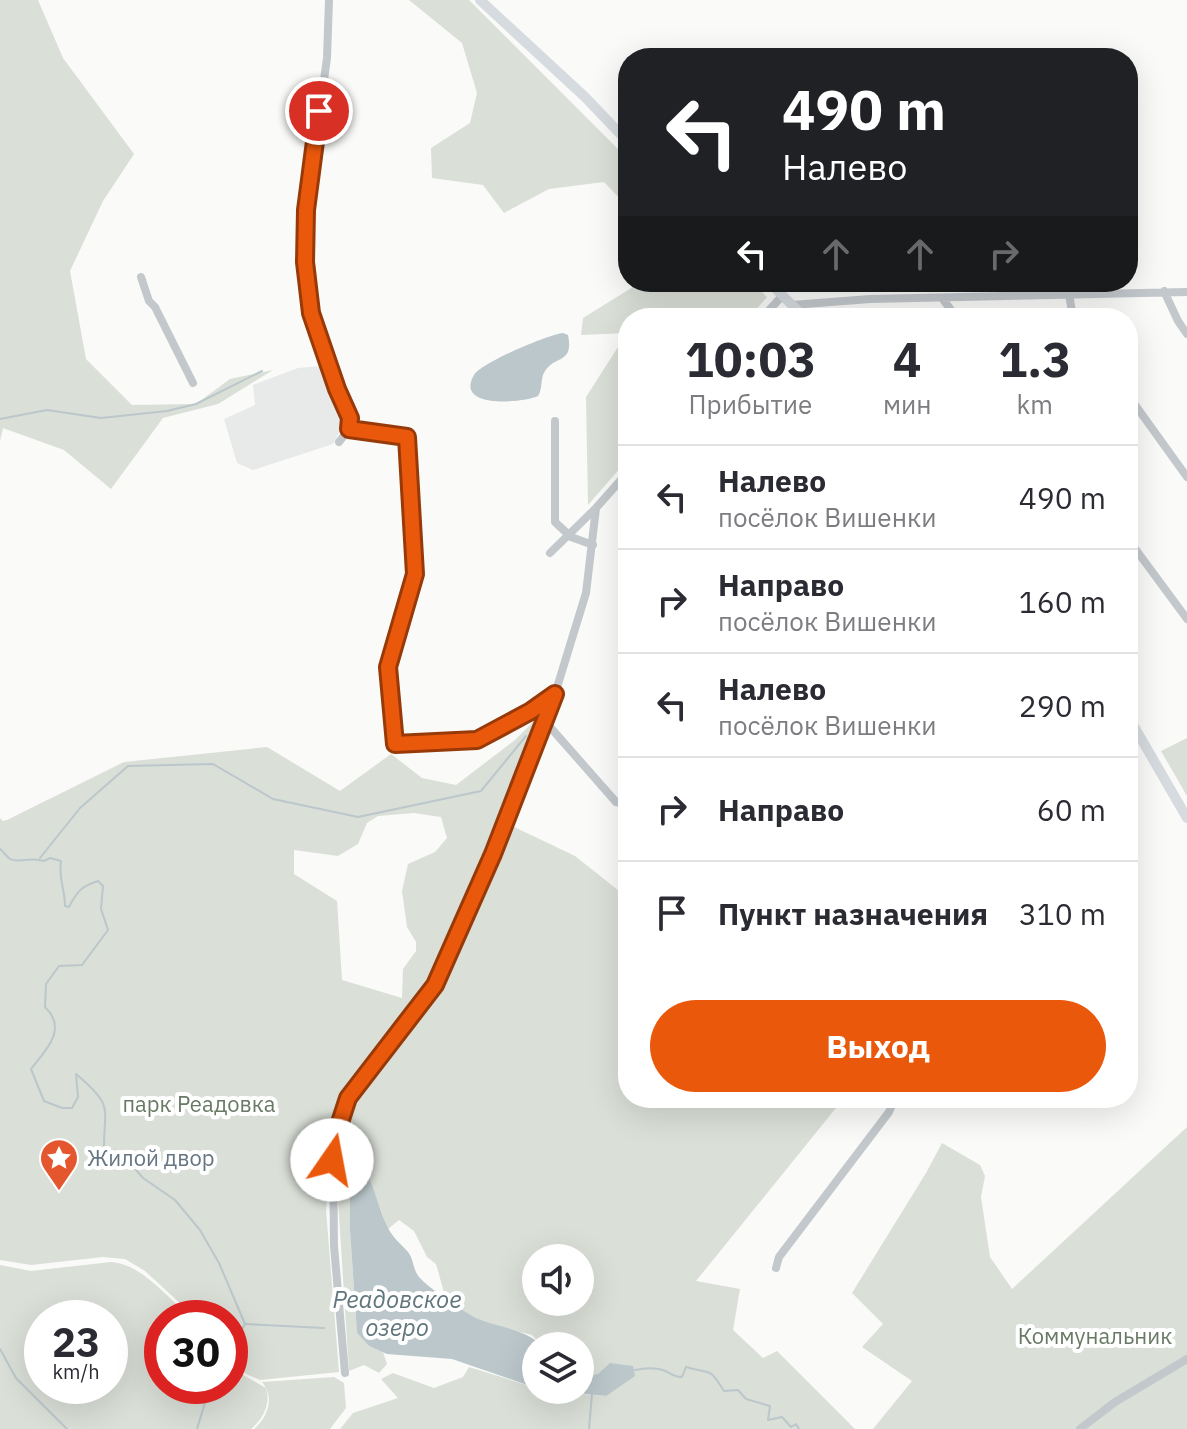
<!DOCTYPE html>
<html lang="ru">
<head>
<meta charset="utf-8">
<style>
	body { margin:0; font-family:"IBM Plex Sans",sans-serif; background:#f7f7f7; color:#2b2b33; height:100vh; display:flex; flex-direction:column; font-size:30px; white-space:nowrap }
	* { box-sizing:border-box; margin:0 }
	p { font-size:26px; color:#7c7c81 }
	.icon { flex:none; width:44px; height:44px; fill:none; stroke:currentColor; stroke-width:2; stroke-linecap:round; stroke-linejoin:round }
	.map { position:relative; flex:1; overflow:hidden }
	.sheet { position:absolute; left:618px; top:308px; width:520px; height:800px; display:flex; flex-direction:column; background:#fff; border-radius:32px; box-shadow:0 8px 32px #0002 }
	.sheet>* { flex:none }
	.top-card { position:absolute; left:618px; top:48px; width:520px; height:244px; border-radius:32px; box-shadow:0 8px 32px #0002; background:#202124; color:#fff; overflow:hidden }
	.tools { position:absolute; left:522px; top:1244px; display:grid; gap:16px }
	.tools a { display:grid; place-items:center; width:72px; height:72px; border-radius:50%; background:#fff; box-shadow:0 8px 32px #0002; font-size:40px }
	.speed { position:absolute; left:24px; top:1300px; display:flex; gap:16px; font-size:40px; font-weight:700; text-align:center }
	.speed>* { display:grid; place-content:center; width:104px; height:104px; border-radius:50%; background:#fff; box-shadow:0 8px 32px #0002; line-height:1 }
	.speed small { font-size:20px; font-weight:400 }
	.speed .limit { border:12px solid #d22; background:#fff; color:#111 }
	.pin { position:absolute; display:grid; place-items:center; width:68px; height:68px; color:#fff; margin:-34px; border:4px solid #fff; border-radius:50%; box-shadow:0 2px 8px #0007 }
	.me { position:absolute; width:88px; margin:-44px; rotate:12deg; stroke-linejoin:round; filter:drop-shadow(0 0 6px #0008) }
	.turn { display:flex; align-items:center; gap:28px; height:168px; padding:0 32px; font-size:36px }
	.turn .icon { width:104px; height:104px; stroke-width:2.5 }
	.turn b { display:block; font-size:56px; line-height:68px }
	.lanes { display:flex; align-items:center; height:76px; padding:0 32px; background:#0003; justify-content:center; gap:40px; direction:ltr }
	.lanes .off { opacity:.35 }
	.eta { display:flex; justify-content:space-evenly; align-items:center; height:136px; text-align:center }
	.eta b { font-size:48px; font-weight:700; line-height:56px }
	.button { display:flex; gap:16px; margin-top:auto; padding:16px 32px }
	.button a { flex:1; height:92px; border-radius:48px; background:#ea580c; color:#fff; font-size:32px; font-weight:700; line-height:92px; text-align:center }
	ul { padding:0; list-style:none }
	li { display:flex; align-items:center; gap:24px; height:104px; padding:0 32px; border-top:2px solid #e1e1e2 }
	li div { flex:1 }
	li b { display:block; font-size:30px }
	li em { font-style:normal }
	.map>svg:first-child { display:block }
	.built { fill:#e8e9e9 }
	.green { fill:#dadfd7; fill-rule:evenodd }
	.water { fill:#bbc7cb }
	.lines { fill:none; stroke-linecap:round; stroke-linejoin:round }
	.stream { stroke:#bbc7cb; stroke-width:2 }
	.minor { stroke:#c3c8cc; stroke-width:8 }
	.major { stroke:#d6dbdf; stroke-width:10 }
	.route-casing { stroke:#983908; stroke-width:20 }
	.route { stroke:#ea580c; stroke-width:14 }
	.labels { text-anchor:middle; stroke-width:8; stroke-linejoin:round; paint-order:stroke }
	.park-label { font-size:22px; fill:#687a64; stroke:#fff }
	.poi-label { font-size:22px; fill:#657683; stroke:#fff; text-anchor:start }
	.water-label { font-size:24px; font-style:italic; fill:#60757c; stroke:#fff }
</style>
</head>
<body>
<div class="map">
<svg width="1187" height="1429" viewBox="0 0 1187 1429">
	<rect width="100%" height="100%" fill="#fafaf8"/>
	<path class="built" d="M322,366L343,425L333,444L253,470L237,463L224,419L255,405L253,385L298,368Z"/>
	<path class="green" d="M0,0H38L63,58L134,154L103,201L70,271L86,359L132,405L196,404L230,379L273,370L218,404L163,418L111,489L64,450L3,428L0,441Z
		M409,0H469L628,159V207L604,182L549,189L504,213L483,185L432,178L431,148L470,123L477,93L462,43Z
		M641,282H752L767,297L749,318H628V459L588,505L586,397L627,333L581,335L583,318Z
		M540,715L500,824L435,967L389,1038L343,1101L331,1144L326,1210L339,1372L260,1380L246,1374L230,1358V1318H196L145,1271L125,1259L103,1257L31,1265L0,1260V818L3,821L7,820L124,762L267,747L340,791L391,754L422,778L456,785L515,740ZM414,813L441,817L447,838L435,852L408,864L402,891L407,927L416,942V951L403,969L402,998L342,980L337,901L294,874V850L338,856L358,844L367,823L378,816Z
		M1187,738V796L1161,751Z
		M510,825L575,856L628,898V1098H844L696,1281L740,1289L733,1330L763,1358L777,1351L855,1429H340L353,1413L398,1398L381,1379L393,1373L434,1388L463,1377L469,1367L536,1388V1390L605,1396L598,1374L580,1376V1346H542L532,1335L490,1324L466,1314L445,1296L436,1264L427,1257L414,1231L399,1220L388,1229L368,1176L350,1230L357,1333L369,1346L383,1352L387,1364L379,1373L364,1365L349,1371L336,1169L341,1166C340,1142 346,1124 354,1102L437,987ZM536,1258H580V1302H536Z
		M1187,1127V1429H873L912,1381L862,1347L883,1324L852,1293L926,1173L942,1143L980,1165L985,1176L981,1197L990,1257L1012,1289Z
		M111,1262C142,1264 168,1298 191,1318H162V1386H230V1363L245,1376L266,1388C271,1404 263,1419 251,1429H0V1265L31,1271ZM42,1318H110V1386H42Z
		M334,1377L344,1383L346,1408L330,1429H254C268,1417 275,1397 262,1382Z"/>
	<path class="water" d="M563,333L568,335C574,364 555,355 545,371C540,378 543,388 538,396C523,403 454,409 474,375C481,363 547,335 563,333Z
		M368,1176C376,1193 380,1212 388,1228C393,1238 401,1244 408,1252C413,1258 413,1267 417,1274C421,1283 465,1313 476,1318C498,1328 525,1328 542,1346H536V1388L452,1359L387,1354L369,1346L357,1333L350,1230V1184L358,1177Z
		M610,1363L633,1366L635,1376L606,1396L546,1390H580V1376L598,1374Z"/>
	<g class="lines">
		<path class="stream" d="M0,419L47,410L101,418L167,411L196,404L262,371
			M0,849C4,852 6,856 10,859C19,864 30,856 44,861L50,858L61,861C58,878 65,889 65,906L69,907C77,891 82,886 98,881L103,886L101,909L108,930L82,965L59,966L46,984L45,1007C68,1029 46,1050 31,1069L44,1101L62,1108H72L78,1097L76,1074C116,1108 103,1106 104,1153L129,1162L143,1178L175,1200L200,1230L219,1263L245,1324L230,1350
			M40,858L80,808L128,766L213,764L273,799L358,817L481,791L526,736
			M246,1324L324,1328
			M0,1349L16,1378L67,1429
			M635,1370C644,1368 654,1367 663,1370C671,1373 673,1377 682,1377L686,1367C711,1375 708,1365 724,1391L738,1390L746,1399L770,1406L768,1420L782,1417L791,1427L796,1424L799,1429
			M197,1429L210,1386
			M589,1429L592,1394"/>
		<path class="minor" d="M329,0L327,58L306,210L305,262L311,313L337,389L350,418L349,429L339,442
			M141,277L149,301L155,307L193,383
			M1164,291L1178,321L1187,334
			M1069,294L1073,318
			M942,298L957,318
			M792,305L870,299L1187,292
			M762,318L782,296
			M1128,395L1187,477
			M555,421V522L571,537L593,545
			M349,429L407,437L415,574L388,667L395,744L477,740L531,711L554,694
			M1128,539L1187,619
			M550,553L596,508
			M543,719L616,802L628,805
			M776,1268L779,1257L889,1112L892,1105L886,1098
			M345,1373L334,1246L333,1144L348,1098L435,985L493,854L555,694L586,593L596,508L628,472
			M1080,1429L1115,1402L1187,1359"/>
		<path class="major" d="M480,0L585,97L628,142
			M769,282L805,318
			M1128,716L1187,818"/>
	</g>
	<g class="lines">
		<defs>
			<path id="route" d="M319,111L306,210L305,262L311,313L337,389L350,418L349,429L407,437L415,574L388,667L395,744L477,740L531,711L555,694L493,854L435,985L348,1098L333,1144L332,1160"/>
		</defs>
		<use href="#route" class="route-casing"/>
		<use href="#route" class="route"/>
	</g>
	<defs>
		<symbol id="sight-pin" viewBox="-11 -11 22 30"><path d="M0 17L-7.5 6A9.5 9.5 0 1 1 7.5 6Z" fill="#e4572e" stroke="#fff"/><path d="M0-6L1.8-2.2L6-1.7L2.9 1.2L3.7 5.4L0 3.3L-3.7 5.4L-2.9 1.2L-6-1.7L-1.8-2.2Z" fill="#fff"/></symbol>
	</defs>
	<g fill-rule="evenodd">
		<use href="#sight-pin" x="37" y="1136" width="44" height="60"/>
	</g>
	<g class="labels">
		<g class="park-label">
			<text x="199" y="1112">парк Реадовка</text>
			<text x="1095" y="1344">Коммунальник</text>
		</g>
		<g class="poi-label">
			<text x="87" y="1166">Жилой двор</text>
		</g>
		<g class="water-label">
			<text x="397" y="1308">Реадовское<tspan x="397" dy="28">озеро</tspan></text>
		</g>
	</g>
</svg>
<div class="tools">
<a><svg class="icon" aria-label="sound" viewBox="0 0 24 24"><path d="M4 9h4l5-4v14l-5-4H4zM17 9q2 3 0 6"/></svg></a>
<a><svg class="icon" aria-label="layers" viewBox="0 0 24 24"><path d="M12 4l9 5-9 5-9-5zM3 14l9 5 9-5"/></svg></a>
</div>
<div class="speed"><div>23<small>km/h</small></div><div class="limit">30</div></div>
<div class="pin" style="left:319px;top:111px;background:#d93025"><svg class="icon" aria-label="arrive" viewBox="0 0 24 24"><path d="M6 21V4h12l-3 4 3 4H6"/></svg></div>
<svg class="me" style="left:332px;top:1160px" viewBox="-20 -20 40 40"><circle r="19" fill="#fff"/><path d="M0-13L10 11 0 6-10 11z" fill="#ea580c"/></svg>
<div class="top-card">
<div class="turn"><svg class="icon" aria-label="left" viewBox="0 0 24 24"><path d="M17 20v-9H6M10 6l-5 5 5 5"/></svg><div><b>490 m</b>Налево</div></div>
<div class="lanes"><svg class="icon" aria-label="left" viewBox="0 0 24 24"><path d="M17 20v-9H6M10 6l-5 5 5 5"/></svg><svg class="icon off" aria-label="ahead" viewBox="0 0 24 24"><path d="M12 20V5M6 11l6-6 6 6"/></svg><svg class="icon off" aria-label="ahead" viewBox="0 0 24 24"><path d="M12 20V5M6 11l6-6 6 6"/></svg><svg class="icon off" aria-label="right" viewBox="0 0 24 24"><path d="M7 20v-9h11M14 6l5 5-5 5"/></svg></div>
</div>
<section class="sheet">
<div class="eta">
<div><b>10:03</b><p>Прибытие</p></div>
<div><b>4</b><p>мин</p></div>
<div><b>1.3</b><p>km</p></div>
</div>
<ul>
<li><svg class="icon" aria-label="left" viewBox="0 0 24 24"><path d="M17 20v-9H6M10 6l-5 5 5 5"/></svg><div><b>Налево</b><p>посёлок Вишенки</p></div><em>490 m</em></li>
<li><svg class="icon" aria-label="right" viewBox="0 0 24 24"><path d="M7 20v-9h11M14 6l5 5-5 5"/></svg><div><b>Направо</b><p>посёлок Вишенки</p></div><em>160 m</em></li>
<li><svg class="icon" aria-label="left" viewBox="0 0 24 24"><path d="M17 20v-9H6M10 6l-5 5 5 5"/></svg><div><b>Налево</b><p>посёлок Вишенки</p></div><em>290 m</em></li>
<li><svg class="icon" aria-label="right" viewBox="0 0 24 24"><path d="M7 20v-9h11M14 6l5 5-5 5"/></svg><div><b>Направо</b></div><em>60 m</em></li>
<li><svg class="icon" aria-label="arrive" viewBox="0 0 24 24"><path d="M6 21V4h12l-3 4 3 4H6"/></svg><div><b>Пункт назначения</b></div><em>310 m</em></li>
</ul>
<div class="button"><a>Выход</a></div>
</section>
</div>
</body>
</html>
